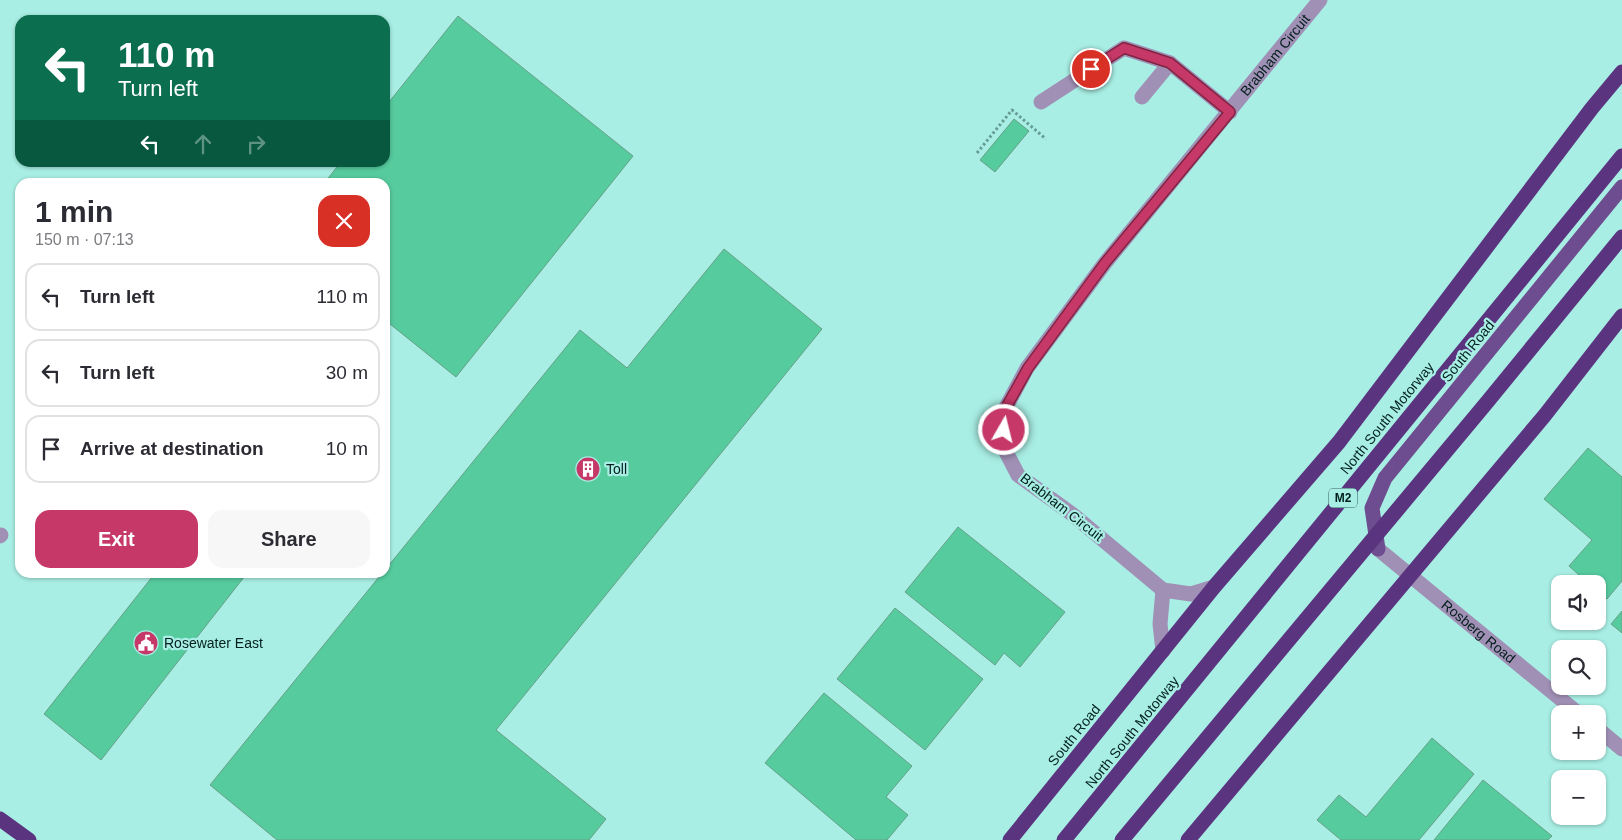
<!DOCTYPE html>
<html lang="en">
<head>
<meta charset="utf-8">
<style>
	body { margin:0; font-family:Helvetica,sans-serif; background:#f7f7f7; color:#2b2b33; height:100vh; display:flex; flex-direction:column; font-size:19px; white-space:nowrap }
	* { box-sizing:border-box; margin:0 }
	p { font-size:16px; color:#7c7c81 }
	.icon { flex:none; width:28px; height:28px; fill:none; stroke:currentColor; stroke-width:2; stroke-linecap:round; stroke-linejoin:round }
	.map { position:relative; flex:1; overflow:hidden }
	.drawer { position:absolute; left:15px; top:178px; width:375px; height:400px; display:flex; flex-direction:column; background:#fff; border-radius:15px; box-shadow:0 1px 4px #0004 }
	.drawer>* { flex:none }
	.hud { position:absolute; left:15px; top:15px; width:375px; height:152px; border-radius:15px; box-shadow:0 1px 4px #0004; background:#0b6e4f; color:#fff; overflow:hidden }
	.fabs { position:absolute; left:1551px; top:575px; display:grid; gap:10px }
	.fabs a { display:grid; place-items:center; width:55px; height:55px; border-radius:10px; background:#fff; box-shadow:0 1px 4px #0004; font-size:25px }
	.pin { position:absolute; display:grid; place-items:center; width:42px; height:42px; color:#fff; margin:-21px; border:2px solid #fff; border-radius:50%; box-shadow:0 1px 5px #0007 }
	.me { position:absolute; width:55px; margin:-28px; rotate:8deg; stroke-linejoin:round; filter:drop-shadow(0 0 4px #0008) }
	.turn { display:flex; align-items:center; gap:18px; height:105px; padding:0 20px; font-size:22px }
	.turn .icon { width:65px; height:65px; stroke-width:2.5 }
	.turn b { display:block; font-size:35px; line-height:42px }
	.lanes { display:flex; align-items:center; height:48px; padding:0 20px; background:#0003; justify-content:center; gap:25px; direction:ltr }
	.lanes .off { opacity:.35 }
	.round { display:grid; place-items:center; flex:none; width:52px; height:52px; border-radius:15px; background:#f7f7f7 }
	.head { display:flex; align-items:center; justify-content:space-between; height:85px; padding:0 20px }
	h1 { font-size:30px; font-weight:800; line-height:38px }
	.primary-button { display:flex; gap:10px; margin-top:auto; padding:10px 20px }
	.primary-button a { flex:1; height:58px; border-radius:15px; background:#c53867; color:#fff; font-size:20px; font-weight:800; line-height:58px; text-align:center }
	.primary-button a+a { background:#f7f7f7; color:#2b2b33 }
	ul { padding:0; list-style:none }
	li { display:flex; align-items:center; gap:15px; height:68px; margin:0 10px 8px; padding:0 10px; border:2px solid #e1e1e2; border-radius:15px }
	li div { flex:1 }
	li b { display:block; font-size:19px }
	li em { font-style:normal }
	.map>svg:first-child { display:block }
	.building { fill:#56cb9e; stroke:#66a087 }
	.lines { fill:none; stroke-linecap:round; stroke-linejoin:round }
	.path { stroke:#669c95; stroke-width:3; stroke-dasharray:2.5 2.5; stroke-linecap:butt }
	.minor { stroke:#a090b5; stroke-width:15 }
	.major { stroke:#6d4d8f; stroke-width:15 }
	.highway { stroke:#5b3480; stroke-width:15 }
	.route-casing { stroke:#802443; stroke-width:12 }
	.route { stroke:#c53867; stroke-width:9 }
	.labels { text-anchor:middle; stroke-width:4.5; stroke-linejoin:round; paint-order:stroke }
	.shield { fill:#a8eee4; stroke:#345d58; stroke-width:1 }
	.shield-label { font-size:12px; font-weight:bold; fill:#021f1c }
	.street-label { font-size:14px; fill:#021f1c; stroke:#a8eee4 }
	.poi-label { font-size:14px; fill:#021f1c; stroke:#a8eee4; text-anchor:start }
</style>
</head>
<body>
<div class="map">
<svg width="1622" height="840" viewBox="0 0 1622 840">
	<rect width="100%" height="100%" fill="#a8eee4"/>
	<path class="building" d="M458,16L633,156L456,377L385,320V182H325L341,162H385V107Z
		M1014,119L1029,131L995,172L980,160Z
		M724,249L822,329L496,730L606,819L589,840H277L210,785L383,572H385V570L580,330L627,368Z
		M1588,448L1622,477V581L1607,599L1598,591V584H1589L1569,566L1592,540L1544,499Z
		M958,527L1065,612L1020,667L1004,653L995,665L905,592Z
		M156,572H248L101,760L44,714Z
		M895,608L983,679L925,750L837,679Z
		M1622,611V633L1611,624Z
		M824,693L912,766L886,797L908,815L887,840H856L765,763Z
		M1432,738L1474,774L1419,840H1341L1317,820L1339,795L1366,817Z
		M1483,780L1552,836L1548,840H1434Z"/>
	<g class="lines">
		<path class="path" d="M977,153L1012,110L1046,139"/>
		<g class="minor">
			<path d="M1142,97L1170,63"/>
			<path d="M1041,102L1124,48L1170,63L1230,112"/>
			<path d="M0,536L1,535"/>
			<path id="s1" d="M1378,549L1579,714"/>
			<path id="s2" d="M1163,590L1072,514L1018,475L1004,448L1003,413L1027,368L1105,263L1320,0"/>
			<path d="M1163,590L1191,594L1214,587"/>
			<path d="M1163,651L1160,624L1163,590"/>
			<path d="M1598,729L1622,749"/>
		</g>
		<path class="major" d="M1378,549L1372,508L1385,478L1622,187"/>
		<path class="highway" d="M0,819L29,840
			M1010,840L1214,587L1339,442L1592,108L1622,72
			M1064,840L1622,156
			M1122,840L1488,401L1622,237
			M1188,840L1545,415L1622,316"/>
	</g>
	<g class="lines">
		<defs>
			<path id="route" d="M1004,430L1003,413L1028,368L1105,263L1230,112L1170,63L1124,48L1091,69"/>
		</defs>
		<use href="#route" class="route-casing"/>
		<use href="#route" class="route"/>
	</g>
	<defs>
		<symbol id="building-disc" viewBox="-11 -11 22 22"><circle r="9.5" fill="#c53867" stroke="#a8eee4"/><path d="M-4-6H4V6H1V3H-1V6H-4ZM-2.5-4.3h1.7v1.8h-1.7ZM.8-4.3h1.7v1.8H.8ZM-2.5-1h1.7V.8h-1.7ZM.8-1h1.7V.8H.8Z" fill="#fff"/></symbol>
		<symbol id="civic-disc" viewBox="-11 -11 22 22"><circle r="9.5" fill="#c53867" stroke="#a8eee4"/><path d="M-.6-6.5H3V-4.5H.6V-3L4-1V1h2V6H-6V1h2V-1L-.6-3ZM-1.2 2.5V6h2.4V2.5Z" fill="#fff"/></symbol>
	</defs>
	<g fill-rule="evenodd">
		<use href="#building-disc" x="574" y="455" width="28" height="28"/>
		<use href="#civic-disc" x="132" y="629" width="28" height="28"/>
	</g>
	<g class="labels">
		<rect class="shield" x="1329" y="488.5" width="28" height="19" rx="4"/>
		<g class="shield-label">
			<text x="1343" y="502">M2</text>
		</g>
		<g class="street-label">
			<text dy="5" stroke="none"><textPath href="#s2" startOffset="701">Brabham Circuit</textPath></text>
			<text transform="translate(1468 351) rotate(-51)" y="5">South Road</text>
			<text transform="translate(1387 418) rotate(-51)" y="5">North South Motorway</text>
			<text transform="translate(1062 507) rotate(38)" y="5">Brabham Circuit</text>
			<text dy="5" stroke="none"><textPath href="#s1" startOffset="130">Rosberg Road</textPath></text>
			<text transform="translate(1132 732) rotate(-51)" y="5">North South Motorway</text>
			<text transform="translate(1074 735) rotate(-51)" y="5">South Road</text>
		</g>
		<g class="poi-label">
			<text x="606" y="474">Toll</text>
			<text x="164" y="648">Rosewater East</text>
		</g>
	</g>
</svg>
<div class="fabs">
<a><svg class="icon" aria-label="sound" viewBox="0 0 24 24"><path d="M4 9h4l5-4v14l-5-4H4zM17 9q2 3 0 6"/></svg></a>
<a><svg class="icon" aria-label="search" viewBox="0 0 24 24"><circle cx="10" cy="10" r="6"/><path d="M15 15l6 6"/></svg></a>
<a>+</a>
<a>−</a>
</div>
<div class="pin" style="left:1091px;top:69px;background:#d93025"><svg class="icon" aria-label="arrive" viewBox="0 0 24 24"><path d="M6 21V4h12l-3 4 3 4H6"/></svg></div>
<svg class="me" style="left:1004px;top:430px" viewBox="-20 -20 40 40"><circle r="17" fill="#c53867" stroke="#fff" stroke-width="3"/><path d="M0-11L8 9 0 5-8 9z" fill="#fff"/></svg>
<div class="hud">
<div class="turn"><svg class="icon" aria-label="left" viewBox="0 0 24 24"><path d="M17 20v-9H6M10 6l-5 5 5 5"/></svg><div><b>110 m</b>Turn left</div></div>
<div class="lanes"><svg class="icon" aria-label="left" viewBox="0 0 24 24"><path d="M17 20v-9H6M10 6l-5 5 5 5"/></svg><svg class="icon off" aria-label="ahead" viewBox="0 0 24 24"><path d="M12 20V5M6 11l6-6 6 6"/></svg><svg class="icon off" aria-label="right" viewBox="0 0 24 24"><path d="M7 20v-9h11M14 6l5 5-5 5"/></svg></div>
</div>
<section class="drawer">
<div class="head"><div><h1>1 min</h1><p>150 m · 07:13</p></div><a class="round" style="background:#d93025;color:#fff"><svg class="icon" aria-label="close" viewBox="0 0 24 24"><path d="M6 6l12 12M18 6L6 18"/></svg></a></div>
<ul>
<li><svg class="icon" aria-label="left" viewBox="0 0 24 24"><path d="M17 20v-9H6M10 6l-5 5 5 5"/></svg><div><b>Turn left</b></div><em>110 m</em></li>
<li><svg class="icon" aria-label="left" viewBox="0 0 24 24"><path d="M17 20v-9H6M10 6l-5 5 5 5"/></svg><div><b>Turn left</b></div><em>30 m</em></li>
<li><svg class="icon" aria-label="arrive" viewBox="0 0 24 24"><path d="M6 21V4h12l-3 4 3 4H6"/></svg><div><b>Arrive at destination</b></div><em>10 m</em></li>
</ul>
<div class="primary-button"><a>Exit</a><a>Share</a></div>
</section>
</div>
</body>
</html>
